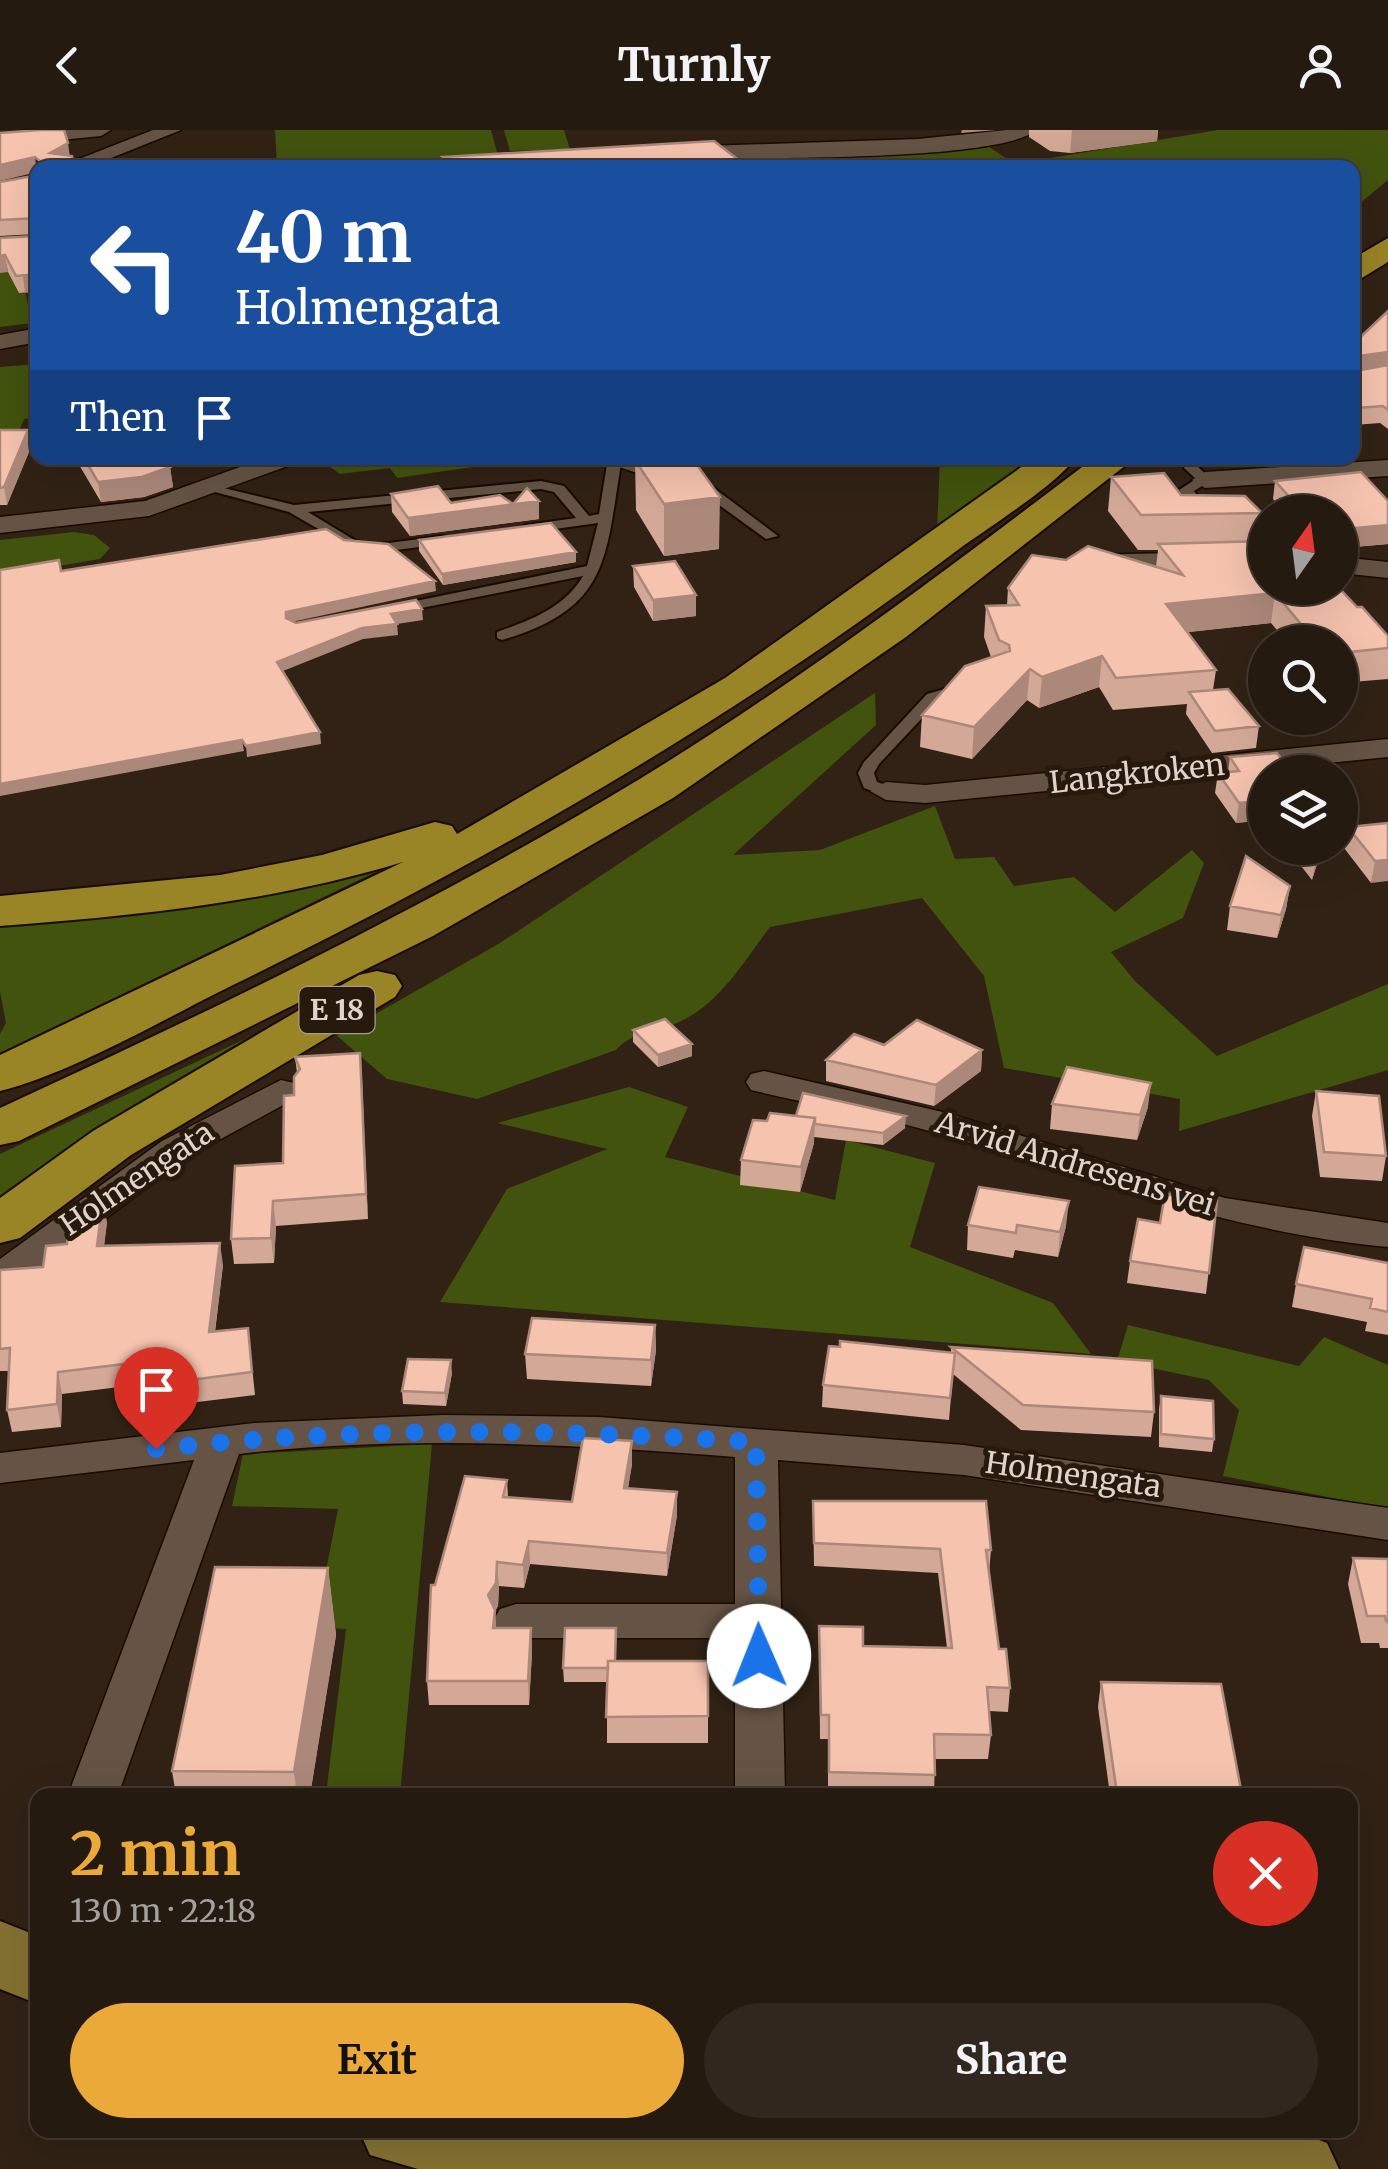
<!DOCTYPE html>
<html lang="en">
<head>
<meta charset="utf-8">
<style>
	body { margin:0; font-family:Merriweather,serif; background:#31271e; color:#f1f3f6; height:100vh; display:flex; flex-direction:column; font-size:38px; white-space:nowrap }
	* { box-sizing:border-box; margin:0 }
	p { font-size:32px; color:#a3a19f }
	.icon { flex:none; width:55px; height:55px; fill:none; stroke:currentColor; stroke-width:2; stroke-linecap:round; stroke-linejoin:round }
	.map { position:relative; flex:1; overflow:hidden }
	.drawer { position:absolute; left:30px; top:1658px; width:1328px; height:350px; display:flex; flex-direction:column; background:#251a10; border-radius:20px; box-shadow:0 10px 40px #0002,0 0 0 2px #423830 }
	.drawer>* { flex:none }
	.hud { position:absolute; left:30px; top:30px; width:1330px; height:305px; border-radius:20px; box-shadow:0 10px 40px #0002,0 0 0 2px #423830; background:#1a4fa0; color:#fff; overflow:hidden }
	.needle { width:65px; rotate:14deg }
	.fabs { position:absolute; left:1248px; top:365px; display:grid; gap:20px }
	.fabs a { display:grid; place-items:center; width:110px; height:110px; border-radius:50%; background:#251a10; box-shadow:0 10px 40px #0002,0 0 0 2px #423830; font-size:50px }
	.pin { position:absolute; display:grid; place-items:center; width:85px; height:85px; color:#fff; margin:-102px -42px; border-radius:50% 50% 50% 0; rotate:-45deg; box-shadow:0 0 10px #0007 }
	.pin .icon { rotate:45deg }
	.me { position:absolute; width:110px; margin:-55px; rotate:359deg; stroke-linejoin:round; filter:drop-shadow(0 0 8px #0008) }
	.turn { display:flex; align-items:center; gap:35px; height:210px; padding:0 40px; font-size:45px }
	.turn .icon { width:130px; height:130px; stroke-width:2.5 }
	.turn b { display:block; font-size:70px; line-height:85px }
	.then { display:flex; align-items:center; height:95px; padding:0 40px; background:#0003; gap:20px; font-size:38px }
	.round { display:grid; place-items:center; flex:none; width:105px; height:105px; border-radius:52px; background:#31271e }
	.overview { display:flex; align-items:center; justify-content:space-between; height:170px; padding:0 40px }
	h1 { font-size:60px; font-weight:700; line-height:75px; color:#eba93a }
	.action { display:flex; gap:20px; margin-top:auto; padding:20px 40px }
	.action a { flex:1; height:115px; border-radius:60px; background:#eba93a; color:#111; font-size:40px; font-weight:700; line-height:115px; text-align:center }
	.action a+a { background:#31271e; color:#f1f3f6 }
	header { display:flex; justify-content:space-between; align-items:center; height:130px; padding:0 40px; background:#251a10; font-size:45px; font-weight:700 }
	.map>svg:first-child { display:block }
	.green { fill:#41530d }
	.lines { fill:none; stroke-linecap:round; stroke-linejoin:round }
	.lane-casing { stroke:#190b02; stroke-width:4 }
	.street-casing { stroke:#190b02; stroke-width:3 }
	.primary-casing { stroke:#190b02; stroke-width:4 }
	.highway-casing { stroke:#190b02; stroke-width:4 }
	.lane { fill:#655445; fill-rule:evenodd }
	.street { fill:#655445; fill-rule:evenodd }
	.primary { fill:#847132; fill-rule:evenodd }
	.highway { fill:#998426; fill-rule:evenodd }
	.wall { fill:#d3a896 }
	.shaded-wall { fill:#ac887a }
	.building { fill:#f5c3ae; stroke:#ac887a; stroke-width:2.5 }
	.route { stroke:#1a73e8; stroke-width:18; stroke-dasharray:0 32.4 }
	.labels { text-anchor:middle; stroke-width:10; stroke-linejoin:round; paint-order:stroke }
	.shield { fill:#27190c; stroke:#a79c92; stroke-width:2.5 }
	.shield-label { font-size:28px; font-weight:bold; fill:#ded4cc }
	.street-label { font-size:30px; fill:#ded4cc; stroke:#27190c }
</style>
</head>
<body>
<header><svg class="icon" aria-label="back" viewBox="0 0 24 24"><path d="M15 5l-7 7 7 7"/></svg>Turnly<svg class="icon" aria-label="person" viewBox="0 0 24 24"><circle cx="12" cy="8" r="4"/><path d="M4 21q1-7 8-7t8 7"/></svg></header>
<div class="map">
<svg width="1388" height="2039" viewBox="0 0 1388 2039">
	<rect width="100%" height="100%" fill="#312215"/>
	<path class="green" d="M275,0H491L498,26L277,36Z
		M504,0H564L570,19L510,21Z
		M1218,0H1388V50L1353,79L1350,37L827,38L835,20L982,12L1014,34Z
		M16,119L32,193L0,197V121Z
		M37,234V287L24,289L18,304L0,305V237Z
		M318,328H533L397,348L390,338L340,344Z
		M940,328H1031L937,400Z
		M74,402L94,405L110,418L100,429L0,446V410Z
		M875,563L876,595L733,725L820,720L935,676L955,729L994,727L1014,756L1074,747L1115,782L1192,720L1204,733L1183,788L1111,822L1135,851L1217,926L1388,854V940L1179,1001L1180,969L1004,938L984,846L922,768L770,797C745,830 719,875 679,892C656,903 634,900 616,920L477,969L387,949L337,906L500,813Z
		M386,737L0,923V904L6,893L0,862V795L187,779L285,762Z
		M298,884L0,1071V1024Z
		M629,957L688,977L665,1027L835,1070L846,1010L935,1033L910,1117L1053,1173L1091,1224L440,1172L507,1059L607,1019L497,993Z
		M1128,1195L1299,1236L1324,1207L1388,1235V1379L1223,1346L1239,1280L1209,1250L1117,1231Z
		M432,1314L400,1665H326L346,1499L315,1497L338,1379L232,1376L243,1324Z"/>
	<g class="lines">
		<defs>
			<path id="lane" d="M608,328H622C605,426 612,478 502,510L497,508V502C531,490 564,478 583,446L396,483L389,479L396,475L587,436L598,393L526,403L519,399L526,395L576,388L554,362L541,359L308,382L356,411L373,415L443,406L450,410L443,414L373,423L351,418L289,382L204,359L211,355L294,375L541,351L564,356L589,386L599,384Z
				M1190,328H1202L1198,337L1212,350L1194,361L1211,384L1209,387H1199L1179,360L1196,349L1184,338Z
				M704,358H714L778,406L766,409L704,364Z
				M963,554L969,556V562L939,570L879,634L874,643L877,652L892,657V665L886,666L864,658L858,643L864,632L927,564Z"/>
			<path id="street" d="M43,0H111L101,6L0,16V4Z
				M153,0H181L86,38H56Z
				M1007,0H1036C999,33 737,27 675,29L665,23L675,17L918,9Z
				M496,27L503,29V37L408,38L418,32Z
				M38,198V212L0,219V205Z
				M265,328H300L296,333L149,386L0,403V387L145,371Z
				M604,328H640L689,345L693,350L689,355H671L608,333Z
				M1388,330V346L1205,358L1192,350L1205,342Z
				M1265,421V437L1083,441L1070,433L1083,425Z
				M1340,427L1388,432V448L1340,443Z
				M1388,609V627L925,673L886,670L870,661L886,652L925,655Z
				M764,941L947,983L1225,1068L1388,1093V1117C1225,1102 1078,1044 922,999C866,983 808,974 751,960L746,952L751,944Z
				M281,950L294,953L299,961L294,969L188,1027L14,1157L0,1161V1129L162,1011Z
				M443,1285L599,1287L964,1315L1388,1378V1410L964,1345L778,1330L785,1665H735V1508H516L500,1503L493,1491L500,1479L516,1474H735V1327C571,1314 402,1305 239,1324L118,1665H68L194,1330L0,1353V1323L254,1293Z"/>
			<path id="primary" d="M0,1791L38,1806V1874L0,1859Z
				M359,2000H1252L1298,2002L1327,2013L1339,2039H418L370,2025Z"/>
			<path id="highway" d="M1388,108V132L1352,154V129Z
				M1034,328H1075C1055,357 982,401 951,425C726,594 486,732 233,855C166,888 70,944 0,961V925L403,732C272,772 136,786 0,796V766L220,745L322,725L435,692L452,696L457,704L725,548Z
				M1094,328H1135L906,507L673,668L433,806L19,1011L0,1015V978C217,878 433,774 638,650C797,553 946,440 1094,328Z
				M377,841L395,845L402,856L395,867L131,1025L20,1108L0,1113V1068L93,1001L359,845Z"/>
		</defs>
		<use href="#lane" class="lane-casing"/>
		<use href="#street" class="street-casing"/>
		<use href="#primary" class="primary-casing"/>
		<use href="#highway" class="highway-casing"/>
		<use href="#lane" class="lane"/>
		<use href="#street" class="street"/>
		<use href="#primary" class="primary"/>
		<use href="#highway" class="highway"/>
	</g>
	<path class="wall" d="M1029,0H1158L1157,11L1070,23L1050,21L1029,7Z
		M443,27L749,38H444Z
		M38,45V161L19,163L8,142L0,108L36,106V104L0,106V52Z
		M1388,181V299L1380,293L1354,295L1352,215Z
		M0,300H28L31,317L7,375H0Z
		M75,328H159L170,337L173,357L144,367L101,372Z
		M635,330L719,419L664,426L636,380Z
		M1111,347L1262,383L1258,411L1357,477L1388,506V549L1340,553V512H1287L1271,493L1187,502L1216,540L1213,560L1259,596L1256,618L1212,623L1186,584L1187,574L1113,580L1099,557L1039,578L1027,570L972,629L920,617L922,585L991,527L984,507L986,476L1007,475L1008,458L1066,430L1156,437L1158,420H1138L1108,381Z
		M1275,351L1388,371V414L1354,417L1341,416L1340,382H1284L1273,369Z
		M391,364L451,373L513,374L539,389L410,406L392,382Z
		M419,410L576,422V432L443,455L419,421Z
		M633,436L696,486L653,491L634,457Z
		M1230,627L1265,642V690L1236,693L1215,663L1218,643L1228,642Z
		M1388,693L1371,753L1344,718L1348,697Z
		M1287,718H1322L1312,750Z
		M1290,756L1286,779L1277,808L1227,800L1230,776Z
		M633,900L692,926L658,937L633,912Z
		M884,915L982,920L981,941L934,976L826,951V930Z
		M360,923L368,1089L276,1096L274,1133L234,1134L231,1109L283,1033L297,943L295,927Z
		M1316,961L1386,1026L1382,1051L1320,1047L1312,986Z
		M1052,974L1148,977L1137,1010L1050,999Z
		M767,991L905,998L883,1015L814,1007V1013L800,1062L740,1055L741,1030Z
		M1217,1071L1206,1164L1127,1153L1130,1131L1160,1093Z
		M107,1092L104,1116L223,1135L215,1202L248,1198L255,1265L140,1279L136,1255L62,1264L61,1297L12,1302L7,1280L9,1241H0V1140L43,1137L67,1114Z
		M968,1095L1066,1096L1058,1127L1015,1120L1013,1128L967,1120Z
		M1388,1133V1205L1365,1201L1367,1192L1292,1177L1296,1154Z
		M655,1195L656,1220L651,1256L527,1249L525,1224Z
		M951,1217L1154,1282L1151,1307L1021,1300L953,1244L949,1290L822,1277L823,1255L951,1223Z
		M452,1243L446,1276L403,1274L402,1261Z
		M1161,1266L1214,1309L1212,1322L1159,1317V1279Z
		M632,1311V1334L628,1358L677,1362V1385L667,1446L530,1434L524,1458L499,1456L498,1476L495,1481L496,1498H531L532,1522L529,1575H429L427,1551L435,1455L507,1350L508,1367L572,1372Z
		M813,1371L991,1420L989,1443L999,1519L1010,1558L1008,1582L989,1581L991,1605L988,1629H935L934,1665H828V1609H820L819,1496L863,1516L947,1518L938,1443L814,1436Z
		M1353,1428L1388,1429V1518H1380L1379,1513H1361L1348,1454Z
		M328,1438L336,1505L310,1665H176L172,1641Z
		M616,1531H708V1613H607V1552H564L563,1538Z
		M1101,1552L1242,1665H1110L1098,1577Z"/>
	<path class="shaded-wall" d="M962,0H997L961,3Z
		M1072,0H1158L1157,11L1070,23Z
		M68,13L70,28L50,23Z
		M35,27L37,42L0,51V35Z
		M5,125L8,142L0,143V126Z
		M38,144V161L25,163L23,146Z
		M1388,222V238L1352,243V227Z
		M28,300L31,317L7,375L4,357Z
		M170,337L173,357L144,367L101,372L98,352Z
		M720,367L719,419L664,426V374Z
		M539,371V389L410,406L408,388Z
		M1388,395V414L1354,417L1356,398Z
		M576,422V432L443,455L442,444Z
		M435,451L436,461L287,493L286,482Z
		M1275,463L1271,493L1163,505L1166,474Z
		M696,465V486L653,491V470Z
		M422,479L423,490L397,494L398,505L363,509L278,543L277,532L391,484Z
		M1102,526L1099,557L1039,578L1042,547Z
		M1030,539L1027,570L972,629L974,597Z
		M320,602L321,614L247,627L246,616Z
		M242,610L244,621L0,666V654Z
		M1265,670V690L1236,693L1239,673Z
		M1319,718H1322L1312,750L1316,730Z
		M1388,730V751L1371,753L1375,731Z
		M1290,756L1286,779L1277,808L1281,785Z
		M692,914V926L658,937V925Z
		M982,920L981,941L934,976L936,955Z
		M360,923L362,947L368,1089L366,1064Z
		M1151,953L1148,977L1137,1010L1140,985Z
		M906,986L905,998L883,1015V1003Z
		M815,988L814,1013L800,1062L801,1037Z
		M103,1071L107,1092L101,1138L97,1116Z
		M273,1071L276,1096L274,1133L271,1108Z
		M1069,1071L1066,1096L1058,1127L1060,1102Z
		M220,1113L223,1135L212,1225L209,1202Z
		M655,1195L656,1220L651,1256V1230Z
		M451,1230L452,1243L446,1276L445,1263Z
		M58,1242L62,1264L61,1297L57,1274Z
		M632,1311V1334L624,1381V1358Z
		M677,1362V1385L667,1446V1423Z
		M529,1411L530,1434L524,1458L523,1435Z
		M497,1432L499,1456L498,1476L495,1481L496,1504L490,1489L488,1465Z
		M328,1438L336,1505L310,1665H297L294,1642Z
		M531,1498L532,1522L529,1575L528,1551Z"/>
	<path class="building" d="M40,0H64L68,13L50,23L72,26L75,38H39L40,31L35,27L0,35V3Z
		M714,11L749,38H459L443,27Z
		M38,45V88L0,90V52Z
		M38,94V144L16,146L5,125L0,126V108L36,106Z
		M1388,181V222L1352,227V215Z
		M1352,231L1355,241L1388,235V280L1383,276L1356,278L1352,275Z
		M0,300H28L4,357L0,358Z
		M84,328H159L170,337L142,347L98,352Z
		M654,328H692L720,367L664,374L635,330Z
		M1361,342L1388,371V395L1356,398L1343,397L1340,393V382H1303L1275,351Z
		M1164,343L1181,365L1245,366L1262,383L1141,385L1111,347Z
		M438,356L451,373L500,365L513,374L527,358L539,371L408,388L391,364Z
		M551,393L576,422L442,444L419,410Z
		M326,399L344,410L388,414L435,451L286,482V488L296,493L416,470L422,479L391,484L397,494L362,498L277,532L320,602L246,616L242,610L0,654V440L59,430L61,441Z
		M1265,411V458H1339L1357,477H1362L1388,506V518L1340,523V512H1316L1275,463L1166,474L1216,540L1116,548L1102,526L1042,547L1030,539L974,597L922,585L965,536L1010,521L1009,515L999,510L986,476L1019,475L1008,458L1032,425L1066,430L1088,416L1183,445L1158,414Z
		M675,431L696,465L653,470L633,436Z
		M1228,559L1259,596L1215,601L1189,562Z
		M1277,623L1291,642H1265V670L1239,673L1218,643L1239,641L1230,627Z
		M1388,693V730L1375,731L1348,697Z
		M1306,718H1319L1316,730Z
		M1246,726L1290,756L1281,785L1230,776Z
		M665,889L692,914L658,925L633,900Z
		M917,890L982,920L936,955L826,930L854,904L884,915Z
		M360,923L366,1064L273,1071L271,1108L231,1109L235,1036L283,1033L284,966L294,965V947L300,939L295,927Z
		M1067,937L1151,953L1140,985L1052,974Z
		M1316,961L1379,966L1386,1026L1324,1022Z
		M803,963L906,986L883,1003L815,994V988L796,986Z
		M770,983L815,988L801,1037L741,1030L753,990L767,991Z
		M979,1057L1069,1071L1060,1102L1017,1095L1016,1103L968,1095Z
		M1165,1064L1217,1071L1209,1143L1130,1131L1138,1089L1160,1093Z
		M103,1071L97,1116L220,1113L209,1202L248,1198L252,1242L136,1257L133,1233L58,1242L57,1274L7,1280L10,1218L0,1219V1140L43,1137L46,1116L67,1114L70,1095Z
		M1304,1117L1388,1133V1182L1370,1178L1372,1169L1296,1154Z
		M532,1188L655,1195L651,1230L525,1224Z
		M840,1211L955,1223L950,1268L823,1255L829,1216L840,1217Z
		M951,1217L1152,1231L1154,1282L1023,1275Z
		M408,1229L451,1230L445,1263L402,1261Z
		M1161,1266L1213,1271L1214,1309L1161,1304Z
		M583,1308L632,1311L624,1358L677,1362L667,1423L529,1411L523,1435L497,1432L496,1453L488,1465L495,1480L493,1498H531L528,1551H427L431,1455H435L465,1346L507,1350L503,1367L572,1372Z
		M813,1371H986L991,1420H986L999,1519H1006L1010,1558L987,1557L991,1605L934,1604L935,1645L829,1642V1585H821L819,1496L863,1497V1516L952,1518L940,1419L814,1413Z
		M1353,1428L1388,1429V1492L1386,1491L1385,1486H1367Z
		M215,1437L328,1438L294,1642L172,1641Z
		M565,1498H616L615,1531H608V1538H563Z
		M608,1531H708V1586L606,1587Z
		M1101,1552L1221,1554L1242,1665H1175L1174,1658L1116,1657Z
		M450,1658L449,1665H385V1659Z"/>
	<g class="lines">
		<path class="route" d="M156,1319C356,1296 555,1299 756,1312L759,1526"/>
	</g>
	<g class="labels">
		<rect class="shield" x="299.5" y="857" width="75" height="46" rx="8"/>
		<g class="shield-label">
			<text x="337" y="890">E 18</text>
		</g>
		<g class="street-label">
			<text transform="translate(1137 644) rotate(-6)" y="10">Langkroken</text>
			<text transform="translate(1075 1034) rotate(17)" y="10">Arvid Andresens vei</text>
			<text transform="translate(137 1049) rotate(-34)" y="10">Holmengata</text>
			<text transform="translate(1073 1345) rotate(8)" y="10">Holmengata</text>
		</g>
	</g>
</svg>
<div class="fabs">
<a><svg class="needle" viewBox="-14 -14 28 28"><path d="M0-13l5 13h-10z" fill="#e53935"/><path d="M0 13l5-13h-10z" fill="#a3a19f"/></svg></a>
<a><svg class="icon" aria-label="search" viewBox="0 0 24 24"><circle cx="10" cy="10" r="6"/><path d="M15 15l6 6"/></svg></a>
<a><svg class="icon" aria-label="layers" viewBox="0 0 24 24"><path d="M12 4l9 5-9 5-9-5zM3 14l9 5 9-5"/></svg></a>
</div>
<div class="pin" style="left:156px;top:1319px;background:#d93025"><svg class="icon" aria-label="arrive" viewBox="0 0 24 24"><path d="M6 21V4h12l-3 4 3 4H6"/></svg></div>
<svg class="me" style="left:759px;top:1526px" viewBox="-20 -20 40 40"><circle r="19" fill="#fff"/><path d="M0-13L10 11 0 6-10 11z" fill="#1a73e8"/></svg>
<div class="hud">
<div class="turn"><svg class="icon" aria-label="left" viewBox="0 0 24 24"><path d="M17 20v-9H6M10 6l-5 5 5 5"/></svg><div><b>40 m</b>Holmengata</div></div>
<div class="then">Then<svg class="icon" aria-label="arrive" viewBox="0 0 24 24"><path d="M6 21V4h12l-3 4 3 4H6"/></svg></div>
</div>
<section class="drawer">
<div class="overview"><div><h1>2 min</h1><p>130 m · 22:18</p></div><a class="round" style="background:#d93025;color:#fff"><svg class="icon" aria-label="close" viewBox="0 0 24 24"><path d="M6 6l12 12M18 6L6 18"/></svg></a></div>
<div class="action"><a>Exit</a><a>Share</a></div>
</section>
</div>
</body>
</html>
